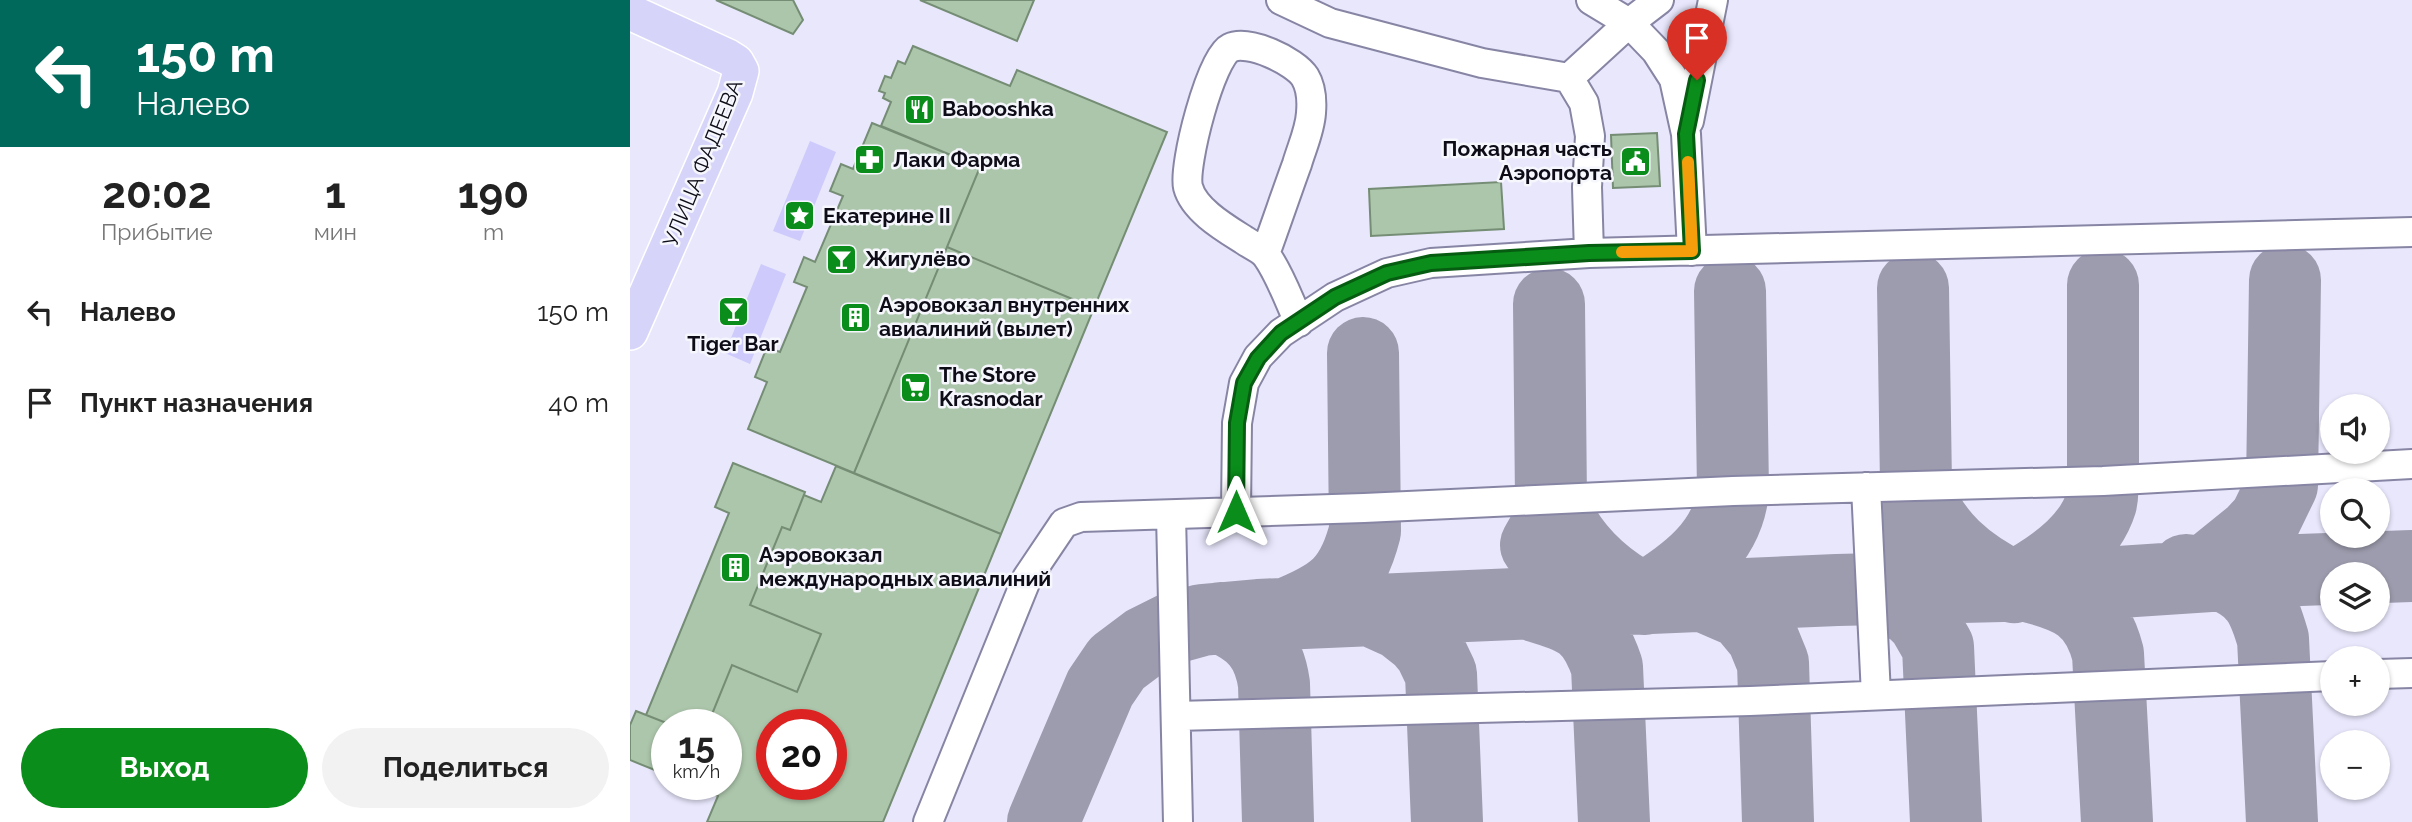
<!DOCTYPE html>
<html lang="ru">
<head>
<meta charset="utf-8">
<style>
	body { margin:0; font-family:Raleway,sans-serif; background:#f2f2f2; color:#222; height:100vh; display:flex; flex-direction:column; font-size:26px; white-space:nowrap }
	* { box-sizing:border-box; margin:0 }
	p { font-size:23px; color:#767676 }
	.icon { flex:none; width:38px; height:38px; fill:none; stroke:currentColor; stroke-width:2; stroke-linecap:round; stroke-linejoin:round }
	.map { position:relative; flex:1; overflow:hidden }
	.details { display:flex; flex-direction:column; background:#fff; width:630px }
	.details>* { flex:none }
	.top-card { background:#00695c; color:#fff; overflow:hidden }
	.buttons { position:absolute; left:1690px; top:394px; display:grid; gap:14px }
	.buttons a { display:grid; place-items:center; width:70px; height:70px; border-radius:50%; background:#fff; box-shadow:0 2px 5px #0004; font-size:35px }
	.speed { position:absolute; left:21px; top:709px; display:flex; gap:14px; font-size:35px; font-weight:700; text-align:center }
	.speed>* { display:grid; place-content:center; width:91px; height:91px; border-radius:50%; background:#fff; box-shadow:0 2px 5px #0004; line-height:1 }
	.speed small { font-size:18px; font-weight:400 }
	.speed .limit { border:10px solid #d22; background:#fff; color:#111 }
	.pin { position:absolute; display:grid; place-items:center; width:60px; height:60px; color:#fff; margin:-72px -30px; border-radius:50% 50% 50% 0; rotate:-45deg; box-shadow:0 0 7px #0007 }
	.pin .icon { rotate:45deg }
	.me { position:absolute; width:77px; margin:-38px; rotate:0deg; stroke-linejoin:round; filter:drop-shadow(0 0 5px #0008) }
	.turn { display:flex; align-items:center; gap:24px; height:147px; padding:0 21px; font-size:32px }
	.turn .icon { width:91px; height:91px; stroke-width:2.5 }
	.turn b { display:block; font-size:49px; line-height:60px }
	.eta { display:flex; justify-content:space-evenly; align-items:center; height:119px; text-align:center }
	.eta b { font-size:42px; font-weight:700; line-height:49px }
	.primary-button { display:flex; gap:14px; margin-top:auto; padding:14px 21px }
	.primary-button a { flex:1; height:80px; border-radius:42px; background:#0a8d1a; color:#fff; font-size:28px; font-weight:700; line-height:80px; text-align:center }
	.primary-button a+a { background:#f2f2f2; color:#222 }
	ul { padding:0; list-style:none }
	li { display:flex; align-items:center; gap:21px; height:91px; padding:0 21px }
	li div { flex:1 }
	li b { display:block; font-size:26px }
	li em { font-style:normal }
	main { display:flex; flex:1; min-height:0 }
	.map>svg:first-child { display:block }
	.green { fill:#cecafb }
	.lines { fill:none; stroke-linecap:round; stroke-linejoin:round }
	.taxiway { stroke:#9d9cae; stroke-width:72 }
	.building { fill:#acc6ab; stroke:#758d74; stroke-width:2; fill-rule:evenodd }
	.minor-casing { stroke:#8785a4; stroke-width:32 }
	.major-casing { stroke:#fff; stroke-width:38 }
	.minor { stroke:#fff; stroke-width:28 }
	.major { stroke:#d7d4fa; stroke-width:35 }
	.route-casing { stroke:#065c11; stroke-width:18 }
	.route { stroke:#0a8d1a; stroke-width:12 }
	.slow { stroke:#f59e0b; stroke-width:12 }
	.labels { text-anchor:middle; stroke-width:5; stroke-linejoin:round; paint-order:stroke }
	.poi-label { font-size:21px; font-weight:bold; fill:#0d0c17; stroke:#f6f6fd; text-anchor:start }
	.street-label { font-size:21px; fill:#0d0c17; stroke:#f6f6fd }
</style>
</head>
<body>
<main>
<section class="details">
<div class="top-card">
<div class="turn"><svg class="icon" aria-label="left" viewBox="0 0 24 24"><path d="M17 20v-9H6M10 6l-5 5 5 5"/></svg><div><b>150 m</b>Налево</div></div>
</div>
<div class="eta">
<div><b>20:02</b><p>Прибытие</p></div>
<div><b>1</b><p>мин</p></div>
<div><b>190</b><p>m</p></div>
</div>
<ul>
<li><svg class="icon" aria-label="left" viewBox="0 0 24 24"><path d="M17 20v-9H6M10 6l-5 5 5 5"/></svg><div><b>Налево</b></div><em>150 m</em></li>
<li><svg class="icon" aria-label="arrive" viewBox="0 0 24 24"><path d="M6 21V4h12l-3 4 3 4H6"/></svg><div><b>Пункт назначения</b></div><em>40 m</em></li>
</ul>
<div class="primary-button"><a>Выход</a><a>Поделиться</a></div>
</section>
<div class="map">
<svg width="1782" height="822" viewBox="0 0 1782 822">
	<rect width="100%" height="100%" fill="#e8e7fc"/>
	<path class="green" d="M180,141L206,152L170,241L143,231Z
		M131,264L156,274L120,364L95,353Z"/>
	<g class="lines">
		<path class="taxiway" d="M1286,485C1301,535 1339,565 1384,587C1418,569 1459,542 1471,503C1473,496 1472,488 1473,481V285
			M921,500C939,546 971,577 1014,599C1055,574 1098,543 1103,491L1100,291
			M1267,530L1285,498L1286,485L1283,288
			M906,545L919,522L921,500L919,304
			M1556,570L1570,576L1622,534L1635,520L1652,485L1655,280
			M1592,575C1626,589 1633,605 1643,639L1652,822
			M1398,586C1441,597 1466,607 1478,654L1487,822
			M1242,591L1259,597L1283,611L1293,621L1308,647L1316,822
			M1076,597L1113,613L1132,636L1143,663L1148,822
			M899,604C944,618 961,620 977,667L984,822
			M740,610L771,624L790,639L800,651L811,674L817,822
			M656,614C703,595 722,582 735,531L733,353
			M591,618C623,631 639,649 644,684L648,822
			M413,822L470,688L487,663L515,642L543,628L572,620L628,615L1207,590L1459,584L1670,570L1782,566"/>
	</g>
	<path class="building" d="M86,0H163L173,20L163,34Z
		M290,0H404L387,41Z
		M283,46L380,86L387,70L537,132L464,308L317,247L350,167L251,126L261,102L253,98L255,93L249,91L255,76L261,78L268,61L275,64Z
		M242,123L350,167L224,473L118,429L137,382L125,377L137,347L150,352L177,287L164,282L174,257L185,262L213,196L200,191L211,164L223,169Z
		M1027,133L1030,186L983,188L981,135Z
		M871,182L874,229L741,236L739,189Z
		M317,247L464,308L371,534L224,473Z
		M103,463L175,492L160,530L152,527L120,605L191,634L167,692L102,665L78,724H39L16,715L99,513L85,507Z
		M206,466L371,534L253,822H77L88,796L73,790L76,784H96V724H78L102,665L167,692L191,634L120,605L152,527L160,530L174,495L191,502ZM142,724H201V784H142Z
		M6,711L39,724H37V775L0,760V725Z"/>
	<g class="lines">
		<defs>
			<path id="minor" d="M651,0L700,23L852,63L939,78L999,23L1029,0
				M961,0L999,23L1026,51L1044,79L1056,134L1062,251
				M939,78L954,103L960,136L957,187L959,253
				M1059,121L1083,0
				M635,254C646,224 656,194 667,164C672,147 680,130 681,113C682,101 681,87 675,77C665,61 618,39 600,48C581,57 553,165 558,187C564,210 595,228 614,240C621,245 631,249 636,255C650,274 659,301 669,322
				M1236,487L1246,695
				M606,512L607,423L614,383L628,357L651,333L705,297L757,273L801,263L959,253L1782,232
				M541,515L548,822
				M1748,674L1782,673
				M546,716L1120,701L1703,676
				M298,822L397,578L434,523L451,517L734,508L1103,491L1473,481L1782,464"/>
			<path id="major" d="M0,12L98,57L106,62L111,71L105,93L0,332"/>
		</defs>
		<use href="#minor" class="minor-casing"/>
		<use href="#major" class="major-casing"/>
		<use href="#minor" class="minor"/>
		<use href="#major" class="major"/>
	</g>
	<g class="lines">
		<defs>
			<path id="route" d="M606,512L607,423L614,383L628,358L651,333L705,297L757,273L801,263L959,253L1062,251L1056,134L1067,80"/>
		</defs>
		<use href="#route" class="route-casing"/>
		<use href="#route" class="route"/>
		<path class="slow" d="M992,252L1062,251L1058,162"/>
	</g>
	<defs>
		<symbol id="restaurant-square" viewBox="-11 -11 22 22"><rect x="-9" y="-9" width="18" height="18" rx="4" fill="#0a8d1a" stroke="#f6f6fd"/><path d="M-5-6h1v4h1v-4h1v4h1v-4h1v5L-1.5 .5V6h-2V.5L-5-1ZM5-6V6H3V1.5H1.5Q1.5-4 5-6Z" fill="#fff"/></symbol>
		<symbol id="pharmacy-square" viewBox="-11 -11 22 22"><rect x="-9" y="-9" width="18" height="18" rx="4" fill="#0a8d1a" stroke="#f6f6fd"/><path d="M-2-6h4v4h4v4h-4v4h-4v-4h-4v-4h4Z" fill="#fff"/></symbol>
		<symbol id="civic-square" viewBox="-11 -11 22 22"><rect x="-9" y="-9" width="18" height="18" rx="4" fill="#0a8d1a" stroke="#f6f6fd"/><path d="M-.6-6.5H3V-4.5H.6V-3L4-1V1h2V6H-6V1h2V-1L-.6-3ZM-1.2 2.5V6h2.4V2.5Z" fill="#fff"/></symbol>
		<symbol id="sight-square" viewBox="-11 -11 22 22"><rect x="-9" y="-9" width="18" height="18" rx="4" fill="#0a8d1a" stroke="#f6f6fd"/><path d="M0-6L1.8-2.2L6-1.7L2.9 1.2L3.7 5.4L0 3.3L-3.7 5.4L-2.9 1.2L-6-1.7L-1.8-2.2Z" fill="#fff"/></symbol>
		<symbol id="bar-square" viewBox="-11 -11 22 22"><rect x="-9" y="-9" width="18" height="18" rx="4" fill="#0a8d1a" stroke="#f6f6fd"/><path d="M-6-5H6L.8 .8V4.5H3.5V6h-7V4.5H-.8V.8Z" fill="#fff"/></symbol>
		<symbol id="building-square" viewBox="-11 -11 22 22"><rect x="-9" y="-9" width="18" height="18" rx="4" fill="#0a8d1a" stroke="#f6f6fd"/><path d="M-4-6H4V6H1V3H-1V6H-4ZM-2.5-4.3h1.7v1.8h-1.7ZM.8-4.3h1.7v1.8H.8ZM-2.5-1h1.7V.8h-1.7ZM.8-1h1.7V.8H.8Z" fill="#fff"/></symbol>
		<symbol id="supermarket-square" viewBox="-11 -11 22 22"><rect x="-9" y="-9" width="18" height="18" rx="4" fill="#0a8d1a" stroke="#f6f6fd"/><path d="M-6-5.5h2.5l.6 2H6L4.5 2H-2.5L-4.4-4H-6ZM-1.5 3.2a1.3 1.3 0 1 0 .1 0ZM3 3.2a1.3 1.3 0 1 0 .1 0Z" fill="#fff"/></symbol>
	</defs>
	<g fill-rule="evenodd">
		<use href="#restaurant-square" x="272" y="92" width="35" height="35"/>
		<use href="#pharmacy-square" x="222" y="142" width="35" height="35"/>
		<use href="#civic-square" x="988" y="144" width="35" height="35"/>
		<use href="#sight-square" x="152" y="198" width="35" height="35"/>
		<use href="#bar-square" x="194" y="242" width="35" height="35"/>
		<use href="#bar-square" x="86" y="294" width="35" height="35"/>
		<use href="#building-square" x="208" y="300" width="35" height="35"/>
		<use href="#supermarket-square" x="268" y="370" width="35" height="35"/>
		<use href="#building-square" x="88" y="550" width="35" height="35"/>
	</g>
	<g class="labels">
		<g class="poi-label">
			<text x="312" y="116">Babooshka</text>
			<text x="982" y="156" text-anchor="end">Пожарная часть<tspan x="982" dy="24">Аэропорта</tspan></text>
			<text x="263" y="167">Лаки Фарма</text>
			<text x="193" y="223">Екатерине II</text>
			<text x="235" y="266">Жигулёво</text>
			<text x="249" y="312">Аэровокзал внутренних<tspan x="249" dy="24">авиалиний (вылет)</tspan></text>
			<text x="103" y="351" text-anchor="middle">Tiger Bar</text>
			<text x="309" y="382">The Store<tspan x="309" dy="24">Krasnodar</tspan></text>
			<text x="129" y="562">Аэровокзал<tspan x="129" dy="24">международных авиалиний</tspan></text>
		</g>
		<g class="street-label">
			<text transform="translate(73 163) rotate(-68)" y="7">УЛИЦА ФАДЕЕВА</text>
		</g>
	</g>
</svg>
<div class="buttons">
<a><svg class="icon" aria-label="sound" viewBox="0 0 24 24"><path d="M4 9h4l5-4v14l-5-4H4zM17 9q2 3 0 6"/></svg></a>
<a><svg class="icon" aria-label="search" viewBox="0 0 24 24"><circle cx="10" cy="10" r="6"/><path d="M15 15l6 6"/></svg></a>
<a><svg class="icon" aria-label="layers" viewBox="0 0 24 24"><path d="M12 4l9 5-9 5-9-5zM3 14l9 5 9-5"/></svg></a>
<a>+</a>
<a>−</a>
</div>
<div class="speed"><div>15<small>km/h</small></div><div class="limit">20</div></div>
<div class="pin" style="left:1067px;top:80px;background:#d93025"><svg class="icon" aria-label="arrive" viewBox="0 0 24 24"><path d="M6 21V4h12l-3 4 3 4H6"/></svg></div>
<svg class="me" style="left:606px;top:512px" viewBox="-20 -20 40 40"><path d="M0-17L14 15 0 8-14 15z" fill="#0a8d1a" stroke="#fff" stroke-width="4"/></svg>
</div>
</main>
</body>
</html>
